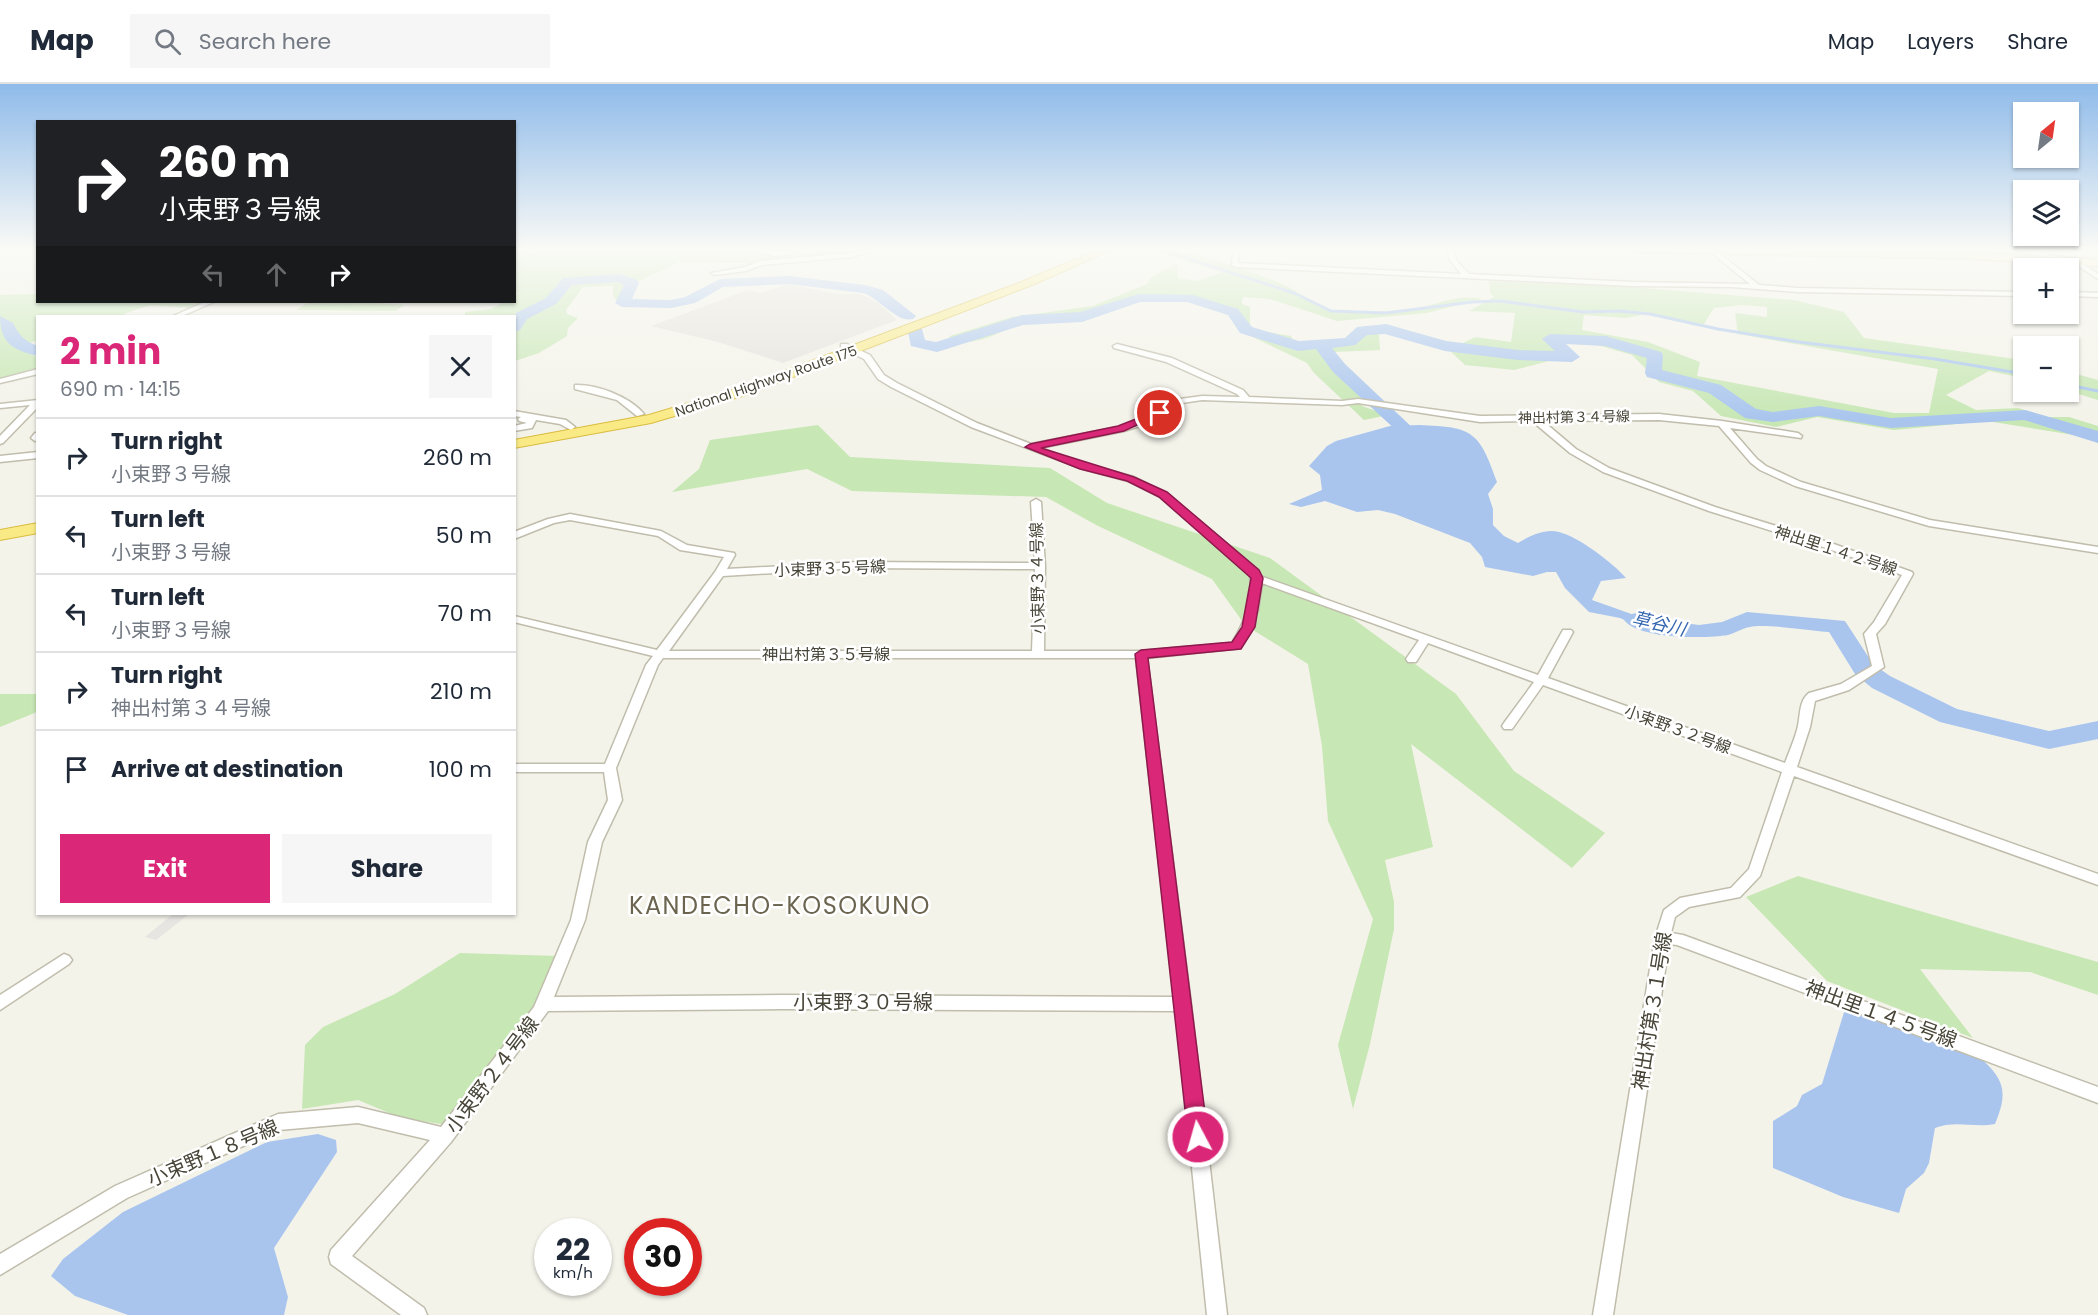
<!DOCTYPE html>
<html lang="en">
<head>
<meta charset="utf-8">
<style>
	body { margin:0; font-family:Poppins,"Noto Sans JP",sans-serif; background:#f6f6f7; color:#1f2937; height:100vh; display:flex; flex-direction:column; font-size:22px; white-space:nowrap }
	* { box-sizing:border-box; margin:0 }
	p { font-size:20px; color:#747a83 }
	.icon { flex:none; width:33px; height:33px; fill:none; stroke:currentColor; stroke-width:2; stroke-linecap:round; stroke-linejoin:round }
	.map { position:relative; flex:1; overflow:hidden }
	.side { position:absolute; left:36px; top:231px; width:480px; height:600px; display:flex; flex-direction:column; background:#fff; border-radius:0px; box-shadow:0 2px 4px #0004 }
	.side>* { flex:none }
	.banner { position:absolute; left:36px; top:36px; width:480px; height:183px; border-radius:0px; box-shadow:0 2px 4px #0004; background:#202124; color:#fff; overflow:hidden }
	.needle { width:39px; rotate:29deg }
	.controls { position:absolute; left:2013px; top:18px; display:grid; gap:12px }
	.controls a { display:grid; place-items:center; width:66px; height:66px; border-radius:0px; background:#fff; box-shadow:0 2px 4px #0004; font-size:30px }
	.speed { position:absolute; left:534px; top:1134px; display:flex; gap:12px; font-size:30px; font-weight:700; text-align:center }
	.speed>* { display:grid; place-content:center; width:78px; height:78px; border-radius:50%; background:#fff; box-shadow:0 2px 4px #0004; line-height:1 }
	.speed small { font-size:15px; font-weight:400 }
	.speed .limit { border:9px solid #d22; background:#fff; color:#111 }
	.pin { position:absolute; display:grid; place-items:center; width:51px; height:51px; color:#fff; margin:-26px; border:3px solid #fff; border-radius:50%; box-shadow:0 2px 6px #0007 }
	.me { position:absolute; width:66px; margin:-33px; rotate:354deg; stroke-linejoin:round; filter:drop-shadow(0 0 4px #0008) }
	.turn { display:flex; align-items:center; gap:21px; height:126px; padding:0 24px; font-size:27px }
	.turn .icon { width:78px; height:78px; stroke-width:2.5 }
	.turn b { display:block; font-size:42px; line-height:51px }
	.lanes { display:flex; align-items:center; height:57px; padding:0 24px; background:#0003; justify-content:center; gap:30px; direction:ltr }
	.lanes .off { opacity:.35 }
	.round { display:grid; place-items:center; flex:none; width:63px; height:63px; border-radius:0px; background:#f6f6f7 }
	.summary { display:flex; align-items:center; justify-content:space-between; height:102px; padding:0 24px }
	h1 { font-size:36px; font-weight:700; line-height:45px; color:#db2777 }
	.cta { display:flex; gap:12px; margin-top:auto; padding:12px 24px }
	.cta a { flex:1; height:69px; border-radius:0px; background:#db2777; color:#fff; font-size:24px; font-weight:700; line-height:69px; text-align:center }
	.cta a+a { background:#f6f6f7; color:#1f2937 }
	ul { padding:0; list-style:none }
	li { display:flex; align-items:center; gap:18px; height:78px; padding:0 24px; border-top:2px solid #e0e1e3 }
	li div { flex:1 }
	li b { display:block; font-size:22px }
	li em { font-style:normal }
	header { display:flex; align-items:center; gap:36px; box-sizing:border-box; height:84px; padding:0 30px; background:#fff; border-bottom:2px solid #e0e1e3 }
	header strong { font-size:28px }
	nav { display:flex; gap:33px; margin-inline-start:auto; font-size:21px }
	.search { width:420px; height:54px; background:#f6f6f7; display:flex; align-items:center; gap:15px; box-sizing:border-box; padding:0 21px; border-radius:0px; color:#747a83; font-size:22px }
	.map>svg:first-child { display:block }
	.industrial { fill:#e4e2db }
	.green { fill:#c7e7b4; fill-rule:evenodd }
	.parking { fill:#e6e5e1 }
	.water { fill:#a9c5ee }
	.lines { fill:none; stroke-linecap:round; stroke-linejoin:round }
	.stream { stroke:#a9c5ee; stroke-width:3 }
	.river { fill:#a9c5ee; fill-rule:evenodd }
	.minor-casing { stroke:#c0bdac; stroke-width:3 }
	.tertiary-casing { stroke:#c0bdac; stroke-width:2 }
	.secondary-casing { stroke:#d2ce9b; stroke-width:4 }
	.trunk-casing { stroke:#d9bc3f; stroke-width:2 }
	.minor { fill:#fff; fill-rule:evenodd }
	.tertiary { fill:#fff; fill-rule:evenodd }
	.secondary { fill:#fdfacb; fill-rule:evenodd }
	.trunk { fill:#faea86; fill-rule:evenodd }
	.route { fill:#db2777; stroke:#8e194d; stroke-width:1.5 }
	.labels { text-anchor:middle; stroke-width:5; stroke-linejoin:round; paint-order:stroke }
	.far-street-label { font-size:14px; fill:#484538; stroke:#fff }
	.street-label { font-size:16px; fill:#484538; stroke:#fff }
	.water-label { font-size:18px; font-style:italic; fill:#3466b1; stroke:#fff }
	.near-street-label { font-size:20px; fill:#484538; stroke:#fff }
	.near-quarter-label { font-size:24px; letter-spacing:1.5px; fill:#6b6550; stroke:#fff }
</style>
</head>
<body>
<header>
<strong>Map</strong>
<div class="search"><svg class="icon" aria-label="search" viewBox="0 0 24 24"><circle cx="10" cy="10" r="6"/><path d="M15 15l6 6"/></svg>Search here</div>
<nav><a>Map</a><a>Layers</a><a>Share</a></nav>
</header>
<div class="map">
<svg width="2098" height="1231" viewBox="0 0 2098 1231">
	<rect width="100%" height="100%" fill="#f4f3ea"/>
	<path class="industrial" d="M788,200L836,210H860L879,219L897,236L783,279L718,258L651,242L748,206L761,209Z"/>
	<path class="green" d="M557,165L740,166L770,170L848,166L850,169L745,179L679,178L639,197L628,221L620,220L613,212V202L583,203L566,226L567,230L578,234L568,244L567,252L539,269L515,277L514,232H465V228L491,225L504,218H514L515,213L519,209L515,208V172Z
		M1147,165C1189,165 1245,184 1284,201C1303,209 1316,224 1336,228C1351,230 1404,227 1419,224C1441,219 1459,210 1482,215L1427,229L1337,237L1270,215L1243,213L1242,220L1250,223V242L1260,247L1291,252L1296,261C1320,260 1348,264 1368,249L1379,250L1380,266L1334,268L1366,312L1362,322L1388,331L1364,336L1314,289L1307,279L1238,246L1239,230L1197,214H1133L1114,219L1102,229L1079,235L1012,241C998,253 965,262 948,258L950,252L1012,233L1093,222L1147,200L1150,194L1177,180L1178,194L1197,197L1222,188Z
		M1489,197L1630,203L1794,216L1844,228L1864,254L2023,276V294L1989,287L1946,311L1976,326L2018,324L2048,333H2069L2098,342V355L1987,337L1894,346L1817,333L1776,343L1721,332L1693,307L1659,298L1632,271L1587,258L1546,256L1568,272L1514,286L1465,281L1449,266L1475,253L1511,258L1515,229L1469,227L1494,213L1490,209ZM1742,221L1767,223V233L1735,229L1738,250L1938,285L1929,329H1894L1697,292L1700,278L1648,258L1582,246L1584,231L1626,234L1647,230L1702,243L1714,224Z
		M37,210L38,218H203L190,224L150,221L123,230L132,232H38L37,256L20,263L37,273V285L0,295V211Z
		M309,218H381L379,219L404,221L396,227L296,226Z
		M2069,288L2098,296V316L2069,307Z
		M818,341L850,373L1050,384L1107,419L1270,474L1456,610L1514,687L1605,749L1572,784L1411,660L1433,763L1385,776L1394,818V845L1370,960L1353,1025L1338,961L1373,835L1328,737L1322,662L1308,580L1245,541L1212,495L1098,442L1046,413L852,407L807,385L672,408L699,385L710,356Z
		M0,610H37V628L0,643Z
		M1798,792L2098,878V911L2030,888L1920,885L1973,954L1827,897L1746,813Z
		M460,869L559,872L539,921L448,1041L401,1034L358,1016L302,1025L305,961L323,943L395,910Z"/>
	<path class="parking" d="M173,830H189L156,856L145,853Z"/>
	<path class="water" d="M1419,341C1473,343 1479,347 1497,398L1488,410L1493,425V441L1504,452L1518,459C1529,452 1546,444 1559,448C1579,453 1613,479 1626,494L1601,497L1592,516L1668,543L1675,548L1659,551L1620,534L1589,528L1565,504L1556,488H1547L1533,492L1485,483L1482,473L1470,459L1395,430L1378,426L1357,428L1325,417L1301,423L1289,420L1322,406L1320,391L1309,382L1327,362L1336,357L1390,342Z
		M1845,925L1977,971C2004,994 2009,1007 1995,1040C1974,1044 1955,1036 1935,1044L1929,1079L1924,1089L1906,1105L1899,1129L1843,1113L1773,1084V1037L1797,1022L1802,1011L1822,1000Z
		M318,1050L336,1056L337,1068L274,1164L288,1213L284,1231H128L75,1212L51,1192L63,1175L123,1128L267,1058Z"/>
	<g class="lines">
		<path class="stream" d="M1158,165L1294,209L1331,227L1386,229L1472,218L1500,217L1583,228L1620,227L1650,230L1718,245L1799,258L1935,275L2024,290
			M2068,301L2098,307"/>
		<path class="river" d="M620,190L637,196L639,199L632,215L671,216L685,213L720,195L789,192L865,201L883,206L916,232L913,235C896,239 880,214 863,209L789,200L723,203L695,219L671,224L622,223L615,219L624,201L618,198L572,201L556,220L527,235L520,246L514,248L513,232L516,229L546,214L563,194Z
			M1139,210L1193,211L1238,225L1252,243L1299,257L1345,254L1357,243L1386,240L1446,257L1518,266L1555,267L1542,255L1550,250L1606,252L1661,268L1663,271L1662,286L1721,301L1756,325L1773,328L1819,322L1891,334L2025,326L2098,347V359L2024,336L1891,344L1819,332L1773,338L1745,334L1709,309L1647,293L1645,289L1647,274L1605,262L1566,260L1580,273L1572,278L1518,276L1445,267L1385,250L1367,251L1355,261L1332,264L1345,280L1416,347L1407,377H1393L1390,373L1398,348L1333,288L1316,265L1298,267L1240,249L1228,231L1187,218H1140L1082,238L1023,241L937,268L911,262L908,248L916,243L922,245L925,256L936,258L1022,231L1080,228Z
			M0,232L13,239C19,251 24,257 38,262V272C13,266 0,259 0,232Z
			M1747,528L1845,537L1873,580L1890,592L1957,625L2049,647L2098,637V655L2049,665L1940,638L1872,604L1855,590L1829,548C1812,547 1764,539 1750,543C1742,544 1736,549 1728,551C1706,555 1638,555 1624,536L1628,531L1636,529L1661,536L1699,541L1722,538Z"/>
		<defs>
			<path id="minor" d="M530,165L529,166L514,170V166Z
				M750,165C758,165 787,167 793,169L775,172Z
				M869,165H879L852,173L761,181L746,187L714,191L711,189L745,183L760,177L852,169Z
				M1233,165H1239L1238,179L1461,190L1450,176L1447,165H1453L1456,176L1469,190L1632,198L1750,200L1707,165H1714L1759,201L1798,204L2024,208V212L1798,208L1732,203L1632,202L1235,183L1232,181Z
				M2010,165H2022L2079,177L2098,190V195L2075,180Z
				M2068,208L2098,209V213L2068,212Z
				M205,218H214L182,232H173Z
				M841,260H847L870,271L884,291L897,299L977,339L1031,360L1119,343L1137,337L1180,315L1202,312L1240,313L1237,310L1166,278L1114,264L1113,262L1117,260L1172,274L1243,306L1249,313L1342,317L1358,315L1480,332L1659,330L1722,337L1798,349L1802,352L1801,354L1730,344L1757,375L1766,382L1801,398L1930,436L2098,463V469L1929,442L1795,402L1760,386L1751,379L1719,342L1659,336L1543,337L1576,365L1609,384L1715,423L1831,459L1912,488L1913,490L1885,540L1876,550L1884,583L1849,606L1815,617L1810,643L1797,683L2098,790V801L1794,692L1760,792L1740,813L1689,823L1675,833L1671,849L1683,851L2098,1003V1019L1677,861L1669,860L1613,1231H1593L1655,854L1664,826L1680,814L1731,804L1749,785L1782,688L1543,601L1512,645H1504L1502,642L1504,639L1534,598L1428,559L1416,578H1408L1406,575L1419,556L1262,499L1258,526L1240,564L1147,574L1191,920L1227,1231H1207L1176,927L782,925L548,927L451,1058L352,1172L424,1224L427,1231H401L331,1180L329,1173L331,1166L430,1056L358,1039L279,1046L127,1114L0,1191V1170L115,1102L278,1030L358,1023L441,1043L534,923L571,836L588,758L608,716L604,688H514V680H605L646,581L653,572L514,538V532L657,566L715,488L724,473L680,466L658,452L570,436L554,439L514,455V448L548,435L570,430L661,447L687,461L734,469L735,471L727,485L858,478L1035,479L1031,418L1036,415L1041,418L1045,482L1044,567H1141L1232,559C1244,539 1256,513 1249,489L1160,413L1128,397L1080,384L971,343L891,303L878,295L864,275L841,264ZM1202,316L1342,321L1358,319L1480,338L1532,337L1570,369L1603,388L1709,427L1823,463L1902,491L1874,538L1864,550L1872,582L1841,600L1809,609C1798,618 1801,632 1797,646C1794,657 1789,668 1785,679L1548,594L1573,548L1571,546H1563L1538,591L1260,492L1258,486L1166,409L1134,393L1086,380L1040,364L1124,347L1143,341L1182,319ZM858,484L1035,485L1032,567H669L723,492ZM663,574H1136L1174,913L782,911L554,913L585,836L602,758L622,716L616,684L658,581Z
				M38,285V290L0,299V295Z
				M575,301C597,300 630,313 644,330L637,332L617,316L575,305Z
				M38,316V323L3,359L0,360V352L30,321L0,324V320Z
				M514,327L566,336L575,343L571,346L560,340L536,336L532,344L514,347V342L527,339L519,337L518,335L521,333L514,332Z
				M35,349H38V356L35,357L31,354Z
				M38,368V374L0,378V372Z
				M64,870L69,872L72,876L69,880L0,926V911Z"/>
			<path id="tertiary" d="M1918,165H1926L1931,170L1924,172Z"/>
			<path id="secondary" d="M1634,165L1966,168L2098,176V182L1966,174L1638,168Z"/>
			<path id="trunk" d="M1100,165H1114L1032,201L749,310L651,339L514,364V356L649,331L739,304L1024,197Z
				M38,439V449L0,456V446Z"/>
		</defs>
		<use href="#minor" class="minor-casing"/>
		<use href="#tertiary" class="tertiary-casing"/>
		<use href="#secondary" class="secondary-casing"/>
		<use href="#trunk" class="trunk-casing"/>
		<use href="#minor" class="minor"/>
		<use href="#tertiary" class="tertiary"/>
		<use href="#secondary" class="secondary"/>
		<use href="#trunk" class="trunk"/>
	</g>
	<linearGradient id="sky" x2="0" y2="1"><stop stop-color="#8fbbea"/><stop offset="0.49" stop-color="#fafaf6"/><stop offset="1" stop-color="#fafaf6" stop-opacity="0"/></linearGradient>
	<rect width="2098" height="337" fill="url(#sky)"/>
	<path class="route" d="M1156,327L1164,329L1124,347L1041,364L1134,393L1167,408L1259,486L1263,494L1255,543L1241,565L1148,574L1208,1053L1205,1060L1198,1062L1191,1060L1188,1053L1135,570L1141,566L1232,558L1242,543L1251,494L1159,413L1127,397L1080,385L1025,363L1030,360L1118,342Z"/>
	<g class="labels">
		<g class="far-street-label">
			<text transform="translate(766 297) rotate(-19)" y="5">National Highway Route 175</text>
			<text transform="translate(1574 333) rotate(-1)" y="5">神出村第３４号線</text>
		</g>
		<g class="street-label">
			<text transform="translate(1836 466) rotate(18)" y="6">神出里１４２号線</text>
			<text transform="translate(830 484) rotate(-2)" y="6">小束野３５号線</text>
			<text transform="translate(1037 494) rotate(-91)" y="6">小束野３４号線</text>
			<text x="826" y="576">神出村第３５号線</text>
			<text transform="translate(1678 645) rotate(20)" y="6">小束野３２号線</text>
		</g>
		<g class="water-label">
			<text transform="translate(1659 540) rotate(13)" y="6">草谷川</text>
		</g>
		<g class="near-street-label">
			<text x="863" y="925">小束野３０号線</text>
			<text transform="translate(1652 927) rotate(-81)" y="7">神出村第３１号線</text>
			<text transform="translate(1881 930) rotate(20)" y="7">神出里１４５号線</text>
			<text transform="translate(492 991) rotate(-53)" y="7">小束野２４号線</text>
			<text transform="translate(213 1069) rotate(-23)" y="7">小束野１８号線</text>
		</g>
		<g class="near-quarter-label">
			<text x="780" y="830">KANDECHO-KOSOKUNO</text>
		</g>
	</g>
</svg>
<div class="controls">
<a><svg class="needle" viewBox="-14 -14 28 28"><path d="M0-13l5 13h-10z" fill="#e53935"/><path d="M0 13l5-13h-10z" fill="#747a83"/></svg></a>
<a><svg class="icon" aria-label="layers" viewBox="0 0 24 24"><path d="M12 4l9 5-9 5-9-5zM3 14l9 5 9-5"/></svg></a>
<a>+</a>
<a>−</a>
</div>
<div class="speed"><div>22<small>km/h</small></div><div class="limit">30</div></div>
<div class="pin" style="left:1160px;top:329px;background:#d93025"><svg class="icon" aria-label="arrive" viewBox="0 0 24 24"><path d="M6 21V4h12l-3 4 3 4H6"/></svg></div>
<svg class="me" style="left:1198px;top:1053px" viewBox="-20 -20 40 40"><circle r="17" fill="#db2777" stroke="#fff" stroke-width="3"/><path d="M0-11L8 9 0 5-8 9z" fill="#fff"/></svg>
<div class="banner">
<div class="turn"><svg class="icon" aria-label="right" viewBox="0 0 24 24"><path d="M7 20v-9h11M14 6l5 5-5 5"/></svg><div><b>260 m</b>小束野３号線</div></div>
<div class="lanes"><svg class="icon off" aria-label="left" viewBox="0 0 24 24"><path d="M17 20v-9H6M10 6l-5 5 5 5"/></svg><svg class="icon off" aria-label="ahead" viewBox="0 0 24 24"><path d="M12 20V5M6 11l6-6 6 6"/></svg><svg class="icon" aria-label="right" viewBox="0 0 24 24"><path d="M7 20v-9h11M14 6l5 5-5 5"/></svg></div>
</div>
<section class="side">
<div class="summary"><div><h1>2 min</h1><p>690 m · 14:15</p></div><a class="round"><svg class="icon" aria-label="close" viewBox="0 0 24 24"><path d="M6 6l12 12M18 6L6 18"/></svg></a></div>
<ul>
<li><svg class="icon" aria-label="right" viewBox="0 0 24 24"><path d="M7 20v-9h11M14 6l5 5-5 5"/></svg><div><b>Turn right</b><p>小束野３号線</p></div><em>260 m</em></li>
<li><svg class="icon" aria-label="left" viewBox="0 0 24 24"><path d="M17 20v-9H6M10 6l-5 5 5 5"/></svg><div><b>Turn left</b><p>小束野３号線</p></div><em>50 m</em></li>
<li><svg class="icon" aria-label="left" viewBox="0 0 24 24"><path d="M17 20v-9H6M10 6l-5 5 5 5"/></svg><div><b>Turn left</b><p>小束野３号線</p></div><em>70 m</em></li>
<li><svg class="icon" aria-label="right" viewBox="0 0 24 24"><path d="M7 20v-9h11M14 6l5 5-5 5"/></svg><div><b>Turn right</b><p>神出村第３４号線</p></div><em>210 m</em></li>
<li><svg class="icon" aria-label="arrive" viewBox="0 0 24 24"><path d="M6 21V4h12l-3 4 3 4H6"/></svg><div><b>Arrive at destination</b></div><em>100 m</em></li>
</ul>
<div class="cta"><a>Exit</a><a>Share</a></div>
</section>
</div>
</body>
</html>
